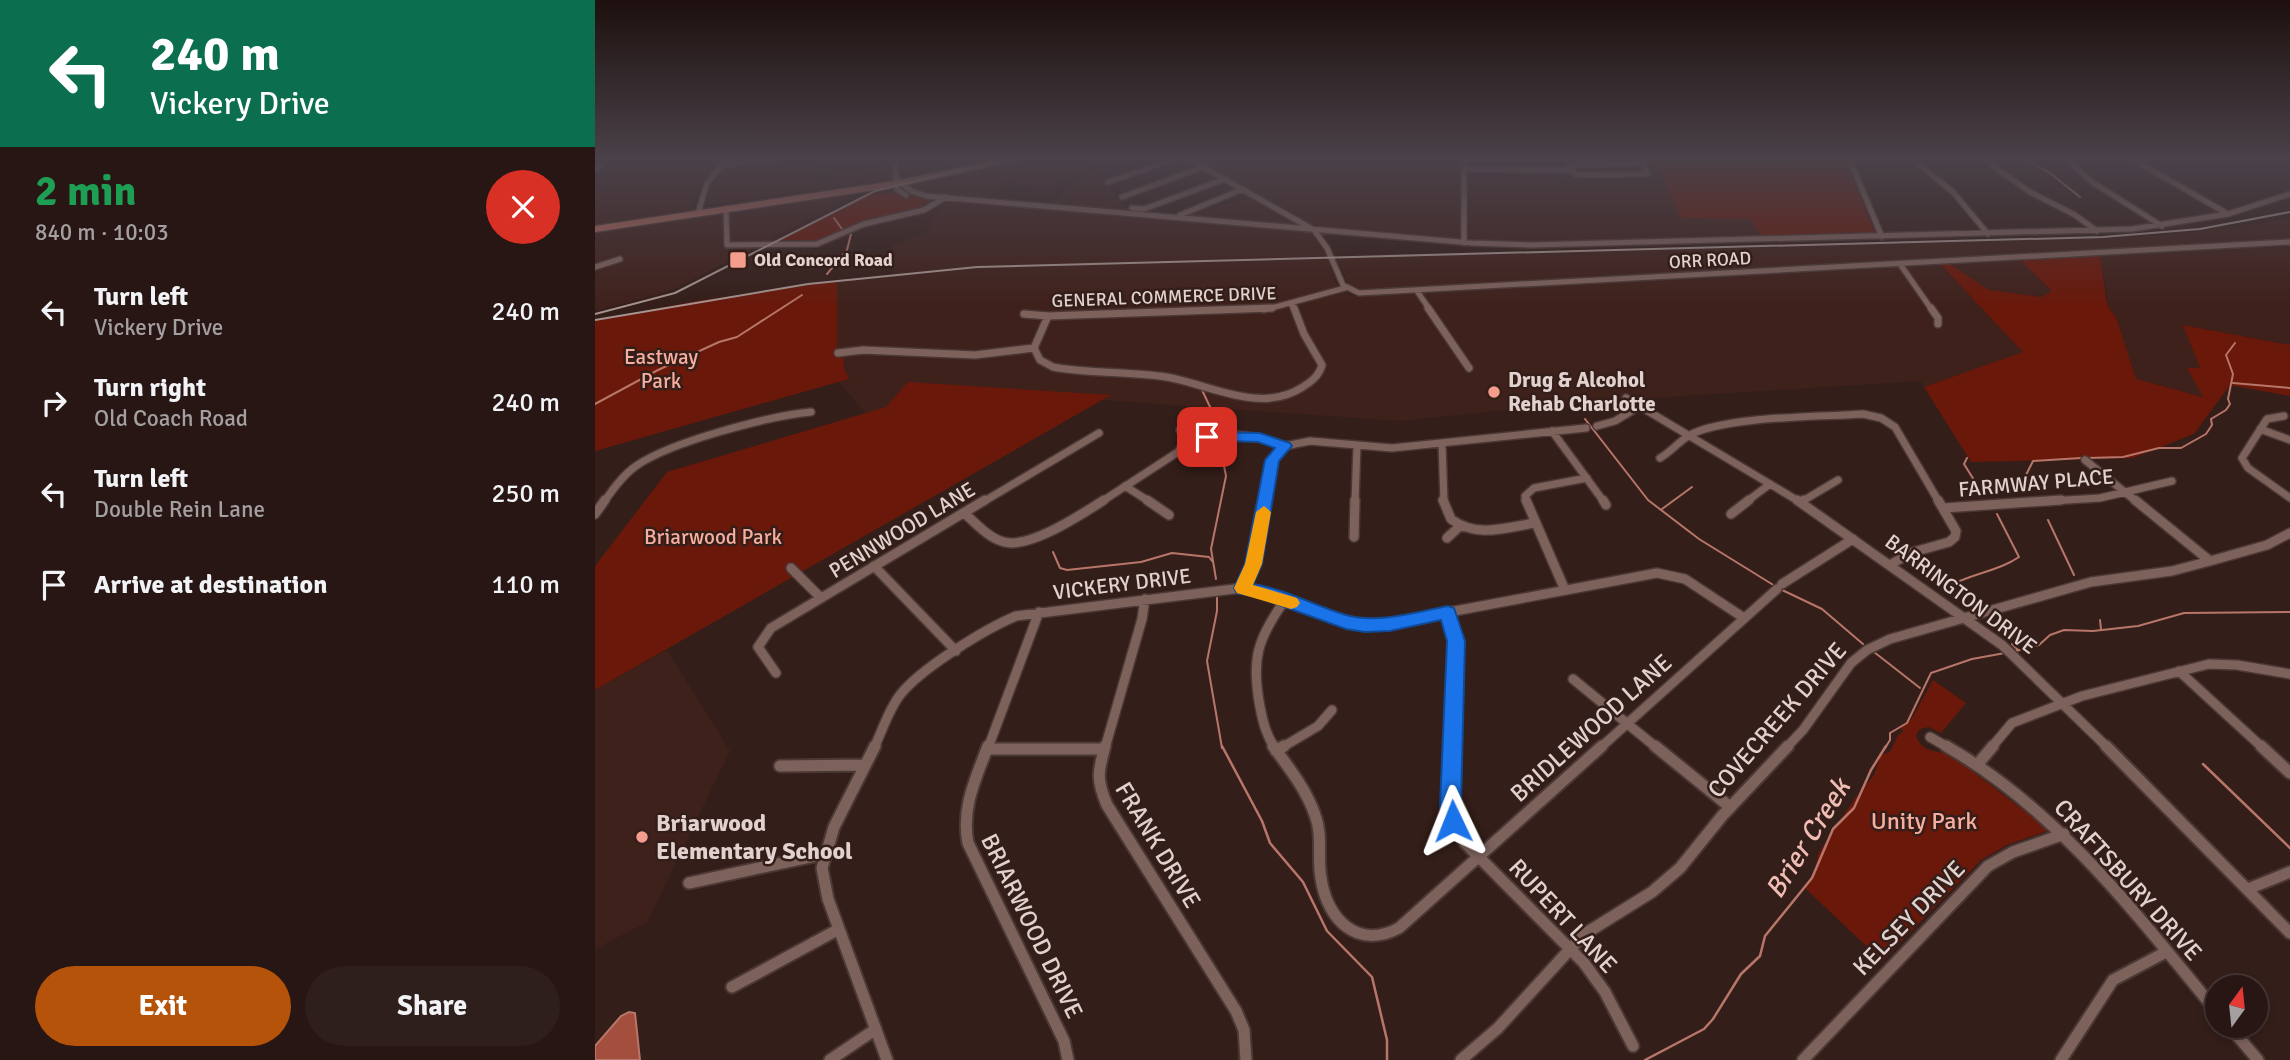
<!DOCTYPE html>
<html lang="en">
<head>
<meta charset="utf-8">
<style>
	body { margin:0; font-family:Signika,sans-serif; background:#2f1f1c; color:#f1f3f6; height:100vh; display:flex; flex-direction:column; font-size:26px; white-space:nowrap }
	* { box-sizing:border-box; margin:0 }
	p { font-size:23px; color:#a49fa0 }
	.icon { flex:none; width:38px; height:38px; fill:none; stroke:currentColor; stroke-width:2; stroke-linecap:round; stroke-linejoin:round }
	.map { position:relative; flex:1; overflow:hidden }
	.sheet { display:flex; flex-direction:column; background:#271613; width:595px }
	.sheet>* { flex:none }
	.top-card { background:#0b6e4f; color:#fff; overflow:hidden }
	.needle { width:46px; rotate:15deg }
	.tools { position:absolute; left:1610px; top:975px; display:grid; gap:14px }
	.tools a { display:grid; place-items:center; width:63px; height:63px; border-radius:50%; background:#271613; box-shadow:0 4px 10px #0003,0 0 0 2px #433533; font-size:35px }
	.pin { position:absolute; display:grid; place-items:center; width:60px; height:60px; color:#fff; margin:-30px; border-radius:14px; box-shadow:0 4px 10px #0006 }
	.me { position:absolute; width:77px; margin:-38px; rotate:358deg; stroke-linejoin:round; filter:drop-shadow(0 0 5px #0008) }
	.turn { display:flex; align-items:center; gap:24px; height:147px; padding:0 35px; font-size:32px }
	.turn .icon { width:91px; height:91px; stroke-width:2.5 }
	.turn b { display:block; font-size:49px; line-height:60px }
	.round { display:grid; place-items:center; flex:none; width:74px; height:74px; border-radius:37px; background:#2f1f1c }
	.headline { display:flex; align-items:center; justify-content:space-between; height:119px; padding:0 35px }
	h1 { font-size:42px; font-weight:700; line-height:52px; color:#1e9e55 }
	.button { display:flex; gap:14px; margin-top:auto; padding:14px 35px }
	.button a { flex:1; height:80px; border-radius:42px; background:#b45309; color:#fff; font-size:28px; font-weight:700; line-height:80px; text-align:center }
	.button a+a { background:#2f1f1c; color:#f1f3f6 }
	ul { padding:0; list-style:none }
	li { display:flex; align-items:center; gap:21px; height:91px; padding:0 35px }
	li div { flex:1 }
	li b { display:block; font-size:26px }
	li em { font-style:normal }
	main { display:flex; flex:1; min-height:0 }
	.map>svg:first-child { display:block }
	.built { fill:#3f211b }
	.green { fill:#69180a }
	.water { fill:#a44e3d; stroke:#b77669; stroke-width:2 }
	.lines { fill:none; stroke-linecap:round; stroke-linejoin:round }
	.stream-far1 { stroke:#b77669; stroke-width:2 }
	.stream { stroke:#b77669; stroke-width:2.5 }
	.minor-far3-casing { stroke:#4b3835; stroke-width:8 }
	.minor-far2-casing { stroke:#4b3835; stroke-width:10 }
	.minor-far1-casing { stroke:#4b3835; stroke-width:12 }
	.minor-casing { stroke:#4b3835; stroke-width:15 }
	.major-casing { stroke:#4b3835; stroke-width:9 }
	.minor-far3 { stroke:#7d625c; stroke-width:5 }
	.minor-far2 { stroke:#7d625c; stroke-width:7 }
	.minor-far1 { stroke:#7d625c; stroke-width:9 }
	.minor { stroke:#7d625c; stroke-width:11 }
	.major { stroke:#ad685b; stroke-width:6 }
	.tram { stroke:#a5938f; stroke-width:2 }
	.rail { stroke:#a5938f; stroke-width:2 }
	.route { fill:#1a73e8; stroke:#114b97; stroke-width:2 }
	.slow { fill:#f59e0b }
	.poi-dot { fill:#f49d8c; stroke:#341e19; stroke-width:2.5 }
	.labels { text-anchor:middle; stroke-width:5; stroke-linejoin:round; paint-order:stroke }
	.far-poi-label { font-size:18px; font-weight:bold; fill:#e2d2cf; stroke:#341e19; text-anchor:start }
	.far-street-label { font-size:18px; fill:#e2d2cf; stroke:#341e19 }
	.park-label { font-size:21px; fill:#f7ae9e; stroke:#341e19 }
	.poi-label { font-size:21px; font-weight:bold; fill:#e2d2cf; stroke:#341e19; text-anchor:start }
	.street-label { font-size:21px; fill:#e2d2cf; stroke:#341e19 }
	.near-street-label { font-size:24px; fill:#e2d2cf; stroke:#341e19 }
	.near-park-label { font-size:24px; fill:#f7ae9e; stroke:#341e19 }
	.near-poi-label { font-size:24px; font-weight:bold; fill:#e2d2cf; stroke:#341e19; text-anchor:start }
	.near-water-label { font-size:28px; font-style:italic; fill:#efbdb3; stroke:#341e19 }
</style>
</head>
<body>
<main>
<section class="sheet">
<div class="top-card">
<div class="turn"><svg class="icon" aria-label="left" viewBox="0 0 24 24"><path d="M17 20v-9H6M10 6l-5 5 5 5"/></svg><div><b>240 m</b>Vickery Drive</div></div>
</div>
<div class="headline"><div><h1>2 min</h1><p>840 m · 10:03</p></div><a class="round" style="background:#d93025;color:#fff"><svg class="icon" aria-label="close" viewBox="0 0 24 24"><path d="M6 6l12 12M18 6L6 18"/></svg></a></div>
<ul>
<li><svg class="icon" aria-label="left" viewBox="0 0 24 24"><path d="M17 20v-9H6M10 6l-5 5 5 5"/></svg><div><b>Turn left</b><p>Vickery Drive</p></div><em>240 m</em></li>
<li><svg class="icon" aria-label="right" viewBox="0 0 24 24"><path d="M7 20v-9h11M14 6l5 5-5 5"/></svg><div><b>Turn right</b><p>Old Coach Road</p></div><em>240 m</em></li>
<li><svg class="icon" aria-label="left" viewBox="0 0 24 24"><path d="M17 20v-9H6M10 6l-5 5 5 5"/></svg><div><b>Turn left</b><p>Double Rein Lane</p></div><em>250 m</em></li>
<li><svg class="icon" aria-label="arrive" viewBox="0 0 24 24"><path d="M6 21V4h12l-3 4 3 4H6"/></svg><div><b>Arrive at destination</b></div><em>110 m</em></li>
</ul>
<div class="button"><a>Exit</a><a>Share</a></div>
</section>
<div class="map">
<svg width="1695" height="1060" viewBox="0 0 1695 1060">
	<rect width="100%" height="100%" fill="#341e19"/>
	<path class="built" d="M0,158H129L110,179L94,210L0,224Z
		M138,158H214L215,166L220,165L221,183L238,180V175L293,165L295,179L110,205L118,183Z
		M322,158L335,159L391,158L309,176L306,161Z
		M433,158H489L533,211L456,205L482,180L484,172L471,174L463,184H457L453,187L410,182L392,198L325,192L313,186Z
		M598,158H865V239L722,227Z
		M874,176L964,177L966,184L1069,182L1087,218L1155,219L1167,237L936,243L874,241Z
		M251,195L252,199L78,290L0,311V232Z
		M656,197L702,224L590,216Z
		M352,201L719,232L725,243V248H728L742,285L751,293L758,296L1344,264L1429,352L1329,387L1325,381L977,403L805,421L507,400L514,396L291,407L271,414L244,382L235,282L299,275L298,246L332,232L339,216Z
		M1695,218V240L756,290L742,258L1542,237L1646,227Z
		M1695,246V345L1589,325L1605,368H1593L1609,397L1541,379L1521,317L1514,309L1505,256Z
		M1425,260L1457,291L1446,297L1394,290L1355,264Z
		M72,650L135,751L52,922L0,949V690Z"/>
	<path class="green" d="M1058,158H1249L1281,235L1167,237L1155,219L1086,218Z
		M301,193L336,200L323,209L266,222L227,240H184L274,194Z
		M1505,256L1511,298L1514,309L1521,317L1541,379L1608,397L1592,368H1605L1588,325L1695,345V396L1635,385L1599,434L1538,458L1376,462L1329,387L1428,352L1345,264H1355L1394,290L1446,297L1457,291L1425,260Z
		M235,282L242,283V357H248L249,368L254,379L0,451V320L102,301Z
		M313,382L516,395L0,690V566L72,472L291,407Z
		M1338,680L1371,703L1346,733L1334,727L1325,729L1321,735C1326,753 1341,750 1356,755L1455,830L1412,845L1386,860L1287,961L1210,888L1220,872L1223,854L1260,798L1279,775L1286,755L1295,752L1303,735L1308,732L1306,726L1316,720Z"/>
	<path class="water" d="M34,1012L40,1013L45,1060H0V1046L26,1016Z"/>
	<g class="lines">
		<path class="stream-far1" d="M1427,158L1455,173L1485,197
			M239,218L247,229
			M232,274L252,250L256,234
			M1638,383L1695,388
			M607,390L626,430
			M0,404L63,370L124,342L142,337L207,295
			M990,419L1053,500L1104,539L1180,586
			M1372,458L1369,464L1389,496
			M1492,458L1528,457L1564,448H1586L1611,434L1617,425L1616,419L1631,410L1635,404L1633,399L1638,374L1631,355L1640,343
			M1429,479L1438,461L1486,458
			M1067,509L1097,487
			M1453,520L1479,575
			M458,552L465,568L472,570L546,562L577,553L614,557L617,561
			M621,579L616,549L631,476L625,446
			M1356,585C1378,573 1404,571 1424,557L1402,514
			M1185,589L1227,609L1268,644
			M622,596V611L612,661L627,748
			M1505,620L1506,629
			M1417,644L1423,650
			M1421,651L1444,645L1455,635L1469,630L1498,631L1543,626L1589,613L1695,612
			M1279,652L1325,688
			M1290,748L1295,740V733L1312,723L1336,673L1377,659L1410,653"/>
		<path class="stream" d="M627,746L667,821L675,843L708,882L732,931L777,977L792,1040V1060
			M1608,764L1695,848
			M1050,1060L1109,1029L1118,1019L1146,974L1165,956L1170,936L1217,878L1238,829L1259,808L1276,770L1291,746"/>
		<defs>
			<path id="minor-far3" d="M299,158L302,189L311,195
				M592,158L719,230L732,248L748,285L764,293L1695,242
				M971,158L981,175L1053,174L1044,158
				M1254,158L1287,237
				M1316,158L1358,192L1393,234
				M1387,158L1435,192L1480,215L1502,231
				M1470,158L1497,182L1567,226
				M1536,158L1633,214
				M128,165L182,158
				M974,165L1048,163
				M0,169L7,165
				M869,169L976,170
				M303,180L316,191L331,196L877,243L936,245L1537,229L1633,214L1695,194
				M513,182L584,158
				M527,197L608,167
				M537,208L549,209L630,179
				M131,209L132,245L222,244L269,224L329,210L351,197
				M104,210L112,183L133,158
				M585,215L648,189
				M869,243V158L971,159
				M1305,264L1337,310
				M0,267L25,259
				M822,291L835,310
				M696,304L700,310
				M669,310L750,288"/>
			<path id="minor-far2" d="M833,308L874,368
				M1336,308L1343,318V324
				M429,314L453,316L677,308
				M453,316L439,348L445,360L458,367C495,374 533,371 571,377C614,384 664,414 706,388C716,382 724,376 727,365L709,334L699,308
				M243,353L268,350L380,355L439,348
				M1031,398L1205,502
				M1689,416L1672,419L1647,458L1653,468L1695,498
				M1002,426L1020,421L1045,406
				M1665,429L1695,440
				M585,430L592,438
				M957,431L1009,502
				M592,438C624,432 660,433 690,446
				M847,443L849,502
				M1065,458C1076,452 1084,441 1095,435C1129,416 1226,417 1268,414L1286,418L1300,427L1344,502
				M1490,460L1542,502
				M530,486L555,502
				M9,502C18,489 28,475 41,466C75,442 174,416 216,412
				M388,502L504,433
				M506,502L583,452L592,438
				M669,502L677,460L690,446L715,441L797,448L991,428
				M760,502L762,445
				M932,502L930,496L939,488L992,478
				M1151,502L1175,484
				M1206,502L1243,480
				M1439,502L1505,498L1577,481"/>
			<path id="minor-far1" d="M552,500L574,515
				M848,500L856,519C880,538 911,528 939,523
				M931,500L970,590
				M1008,500L1011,505
				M1202,500L1407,645L1513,748
				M1540,500L1615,561
				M1206,502L1209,500
				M1349,508L1466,500
				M369,513C381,523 393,538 409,542C435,549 487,514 509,500
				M0,514L10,500
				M1136,514L1154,500
				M759,537L760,500
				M852,538L866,525
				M1295,565L1315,553L1354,542L1360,537L1361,531L1343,500
				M279,566L361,651
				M196,568L226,598
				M1187,584L1258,539
				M647,588L658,564L670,500
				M853,612L861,641L858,748
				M1584,671L1668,748
				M181,673L163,647L176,628L390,500
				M978,679L1062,748
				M1335,737L1354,748
				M279,748C287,731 294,709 305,695C325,669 390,629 421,616L647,588C695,595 735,624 785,625L1062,573L1090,579L1149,618
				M393,748L444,612
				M510,748L547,619L550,599
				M680,748C671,735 668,722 665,707C656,660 662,639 690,600
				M686,748L723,726L737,710
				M1005,748L1182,589
				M1191,748L1208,730L1256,663L1272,650L1295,639L1496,582L1577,571L1615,561L1672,545L1695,533
				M1396,748L1417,723L1487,696L1614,664L1642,665L1695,674"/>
			<path id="minor" d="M280,746L239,827L227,868L233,899L292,1060
				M393,746C381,778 366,808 373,843L469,1041L473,1060
				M510,746C503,772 501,779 512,805L641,1011L649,1030L651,1060
				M678,746C694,768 711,789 720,815C728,835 722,857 726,878C732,920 763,950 804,928L1007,746
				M858,746C857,780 851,813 870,843L989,963L1010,992L1038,1046
				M1060,746L1135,807
				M1351,746C1463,810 1541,914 1622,1012
				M1511,746L1695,933
				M1666,746L1695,773
				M392,749H509
				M681,751L689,746
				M1382,765L1398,746
				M185,766L270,765
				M94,883L229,854
				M1653,889L1695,872
				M137,987L244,929
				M1634,1026L1663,1060
				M235,1060L281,1029
				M866,1060L903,1028L988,935L1057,892L1085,868L1127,816L1193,746
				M1208,1060L1393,866L1418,852L1469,834
				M1466,1060L1518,980L1571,952"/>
			<path id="major" d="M0,229L306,183L422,158"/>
		</defs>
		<use href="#minor-far3" class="minor-far3-casing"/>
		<use href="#minor-far2" class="minor-far2-casing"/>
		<use href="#minor-far1" class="minor-far1-casing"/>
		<use href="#minor" class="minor-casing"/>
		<use href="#major" class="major-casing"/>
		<use href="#minor-far3" class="minor-far3"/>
		<use href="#minor-far2" class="minor-far2"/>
		<use href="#minor-far1" class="minor-far1"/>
		<use href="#minor" class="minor"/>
		<use href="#major" class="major"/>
		<path class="tram" d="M0,314L80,293L280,191L415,158"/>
		<path class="rail" d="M0,320L213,284L382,267L1508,237L1605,229L1695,212"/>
	</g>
	<linearGradient id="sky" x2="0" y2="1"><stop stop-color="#1d100e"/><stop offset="0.52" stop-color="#4a4149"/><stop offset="1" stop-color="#4a4149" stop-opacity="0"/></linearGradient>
	<rect width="1695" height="306" fill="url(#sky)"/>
	<path class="route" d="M612,432L665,433L695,443L697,446L684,461L667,564L658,584C690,589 720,606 751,615C784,624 820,612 853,606L859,608L870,641L866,806L868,821L865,828L858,831L850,828L845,806L852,641L846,620L795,631L770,632L751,629L662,597L642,593L639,588L650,564L670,460L680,448L663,442L607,440V433Z"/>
	<path class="slow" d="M669,506L676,512L667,564L658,585L702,598L705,603L702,607L696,609L642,593L639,588L650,564L661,512Z"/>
	<g class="poi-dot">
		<rect x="134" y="251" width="18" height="18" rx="3.5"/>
		<circle cx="899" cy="392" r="7"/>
		<circle cx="47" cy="837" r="7"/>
	</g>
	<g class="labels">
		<g class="far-poi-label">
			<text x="159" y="266">Old Concord Road</text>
		</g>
		<g class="far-street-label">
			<text transform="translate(1115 260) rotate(-3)" y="6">ORR ROAD</text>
			<text transform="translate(569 297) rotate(-2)" y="6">GENERAL COMMERCE DRIVE</text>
		</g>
		<g class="park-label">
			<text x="66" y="364">Eastway<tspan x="66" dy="24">Park</tspan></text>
			<text x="118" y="544">Briarwood Park</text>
		</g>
		<g class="poi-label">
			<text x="913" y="387">Drug &amp; Alcohol<tspan x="913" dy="24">Rehab Charlotte</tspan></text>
		</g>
		<g class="street-label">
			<text transform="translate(1441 483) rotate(-5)" y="7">FARMWAY PLACE</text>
			<text transform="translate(307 530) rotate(-31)" y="7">PENNWOOD LANE</text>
			<text transform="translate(527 584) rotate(-7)" y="7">VICKERY DRIVE</text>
			<text transform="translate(1366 594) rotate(37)" y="7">BARRINGTON DRIVE</text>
		</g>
		<g class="near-street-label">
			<text transform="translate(1182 720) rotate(-49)" y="8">COVECREEK DRIVE</text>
			<text transform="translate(996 728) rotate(-42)" y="8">BRIDLEWOOD LANE</text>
			<text transform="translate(563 845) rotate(59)" y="8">FRANK DRIVE</text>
			<text transform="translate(1533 880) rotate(48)" y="8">CRAFTSBURY DRIVE</text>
			<text transform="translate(968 916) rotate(47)" y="8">RUPERT LANE</text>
			<text transform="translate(1314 918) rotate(-46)" y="8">KELSEY DRIVE</text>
			<text transform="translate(437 926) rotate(64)" y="8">BRIARWOOD DRIVE</text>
		</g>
		<g class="near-park-label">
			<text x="1329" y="829">Unity Park</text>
		</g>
		<g class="near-poi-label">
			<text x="61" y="831">Briarwood<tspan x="61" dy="28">Elementary School</tspan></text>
		</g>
		<g class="near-water-label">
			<text transform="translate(1212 838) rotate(-58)" y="10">Brier Creek</text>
		</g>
	</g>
</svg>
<div class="tools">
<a><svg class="needle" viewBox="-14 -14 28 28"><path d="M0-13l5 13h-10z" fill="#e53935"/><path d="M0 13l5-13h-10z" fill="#a49fa0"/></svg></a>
</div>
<div class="pin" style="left:612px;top:437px;background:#d93025"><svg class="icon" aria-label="arrive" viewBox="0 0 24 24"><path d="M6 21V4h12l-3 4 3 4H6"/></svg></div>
<svg class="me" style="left:858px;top:821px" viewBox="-20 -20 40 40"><path d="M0-17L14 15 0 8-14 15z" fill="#1a73e8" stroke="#fff" stroke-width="4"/></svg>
</div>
</main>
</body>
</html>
